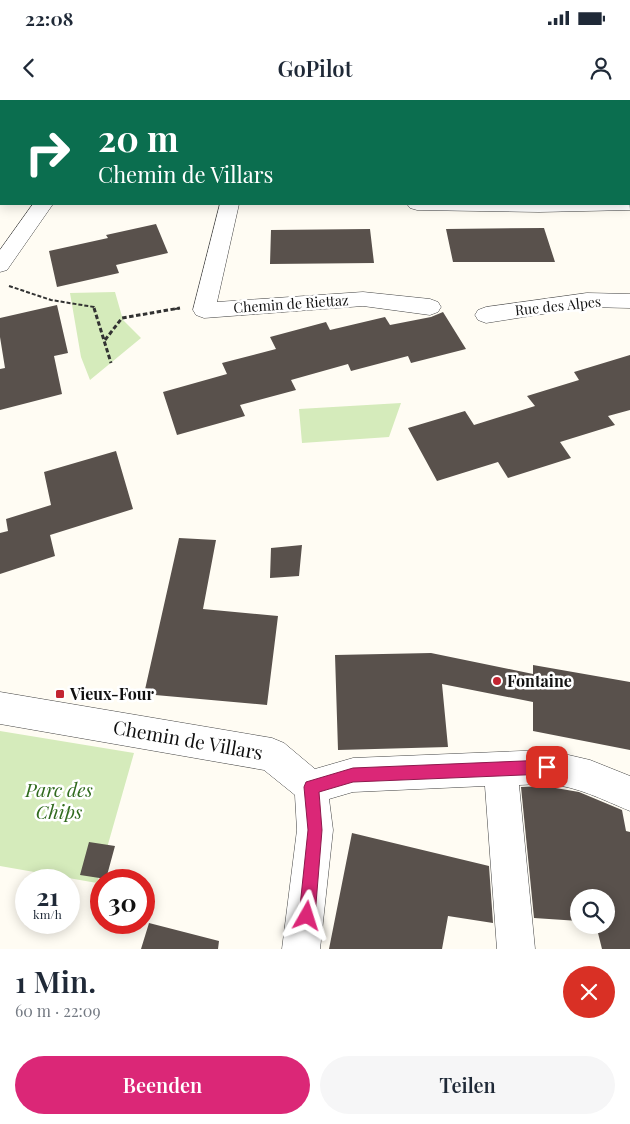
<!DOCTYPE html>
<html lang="de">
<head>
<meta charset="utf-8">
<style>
	body { margin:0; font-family:"Playfair Display",serif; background:#f6f6f7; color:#1f2937; height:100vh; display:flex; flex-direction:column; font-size:19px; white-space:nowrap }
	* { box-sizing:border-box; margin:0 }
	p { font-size:16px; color:#747a83 }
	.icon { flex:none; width:28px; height:28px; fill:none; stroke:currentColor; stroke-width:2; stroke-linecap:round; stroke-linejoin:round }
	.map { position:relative; height:849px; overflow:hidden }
	.drawer { display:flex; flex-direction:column; background:#fff; flex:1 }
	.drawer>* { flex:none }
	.top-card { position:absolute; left:0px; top:0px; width:630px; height:105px; box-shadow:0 2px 12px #0003; background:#0b6e4f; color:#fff; overflow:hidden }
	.tools { position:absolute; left:570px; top:789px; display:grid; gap:10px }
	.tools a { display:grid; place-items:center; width:45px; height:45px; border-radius:50%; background:#fff; box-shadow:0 2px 12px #0003; font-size:25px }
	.speed { position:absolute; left:15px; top:769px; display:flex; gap:10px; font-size:25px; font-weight:700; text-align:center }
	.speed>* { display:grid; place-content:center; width:65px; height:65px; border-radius:50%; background:#fff; box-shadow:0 2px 12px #0003; line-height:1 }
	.speed small { font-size:12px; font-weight:400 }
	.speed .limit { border:8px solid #d22; background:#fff; color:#111 }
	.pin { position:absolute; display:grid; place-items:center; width:42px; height:42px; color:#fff; margin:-21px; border-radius:10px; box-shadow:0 2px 8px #0006 }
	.me { position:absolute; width:55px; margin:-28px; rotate:6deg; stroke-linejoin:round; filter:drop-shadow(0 0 4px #0008) }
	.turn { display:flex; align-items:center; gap:18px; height:105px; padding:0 15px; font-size:22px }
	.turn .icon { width:65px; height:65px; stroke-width:2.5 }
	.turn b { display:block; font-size:35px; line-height:42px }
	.round { display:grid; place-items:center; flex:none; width:52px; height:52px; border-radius:26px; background:#f6f6f7 }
	.headline { display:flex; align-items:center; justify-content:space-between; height:85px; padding:0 15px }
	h1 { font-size:30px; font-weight:600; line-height:38px }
	.cta { display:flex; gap:10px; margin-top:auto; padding:10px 15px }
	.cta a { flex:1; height:58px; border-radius:30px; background:#db2777; color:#fff; font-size:20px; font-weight:600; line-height:58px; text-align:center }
	.cta a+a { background:#f6f6f7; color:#1f2937 }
	.status { display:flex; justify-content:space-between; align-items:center; height:35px; padding:0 25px; background:#fff; direction:ltr }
	.status svg { height:14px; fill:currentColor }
	header { display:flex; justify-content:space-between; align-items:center; height:65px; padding:0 15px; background:#fff; font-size:22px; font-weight:600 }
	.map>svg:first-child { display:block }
	.green { fill:#d5ebbb }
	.building { fill:#59514c }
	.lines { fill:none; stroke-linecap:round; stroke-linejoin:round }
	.minor-casing { stroke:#434343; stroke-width:1 }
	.path-far1 { stroke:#323232; stroke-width:2; stroke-dasharray:4 2; stroke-linecap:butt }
	.path { stroke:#323232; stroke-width:3; stroke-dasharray:4.5 2.5; stroke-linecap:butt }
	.minor { fill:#fff; fill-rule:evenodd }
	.route { fill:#db2777; stroke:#8e194d }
	.poi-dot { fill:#c32531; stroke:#fff; stroke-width:2 }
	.labels { text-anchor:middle; stroke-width:5; stroke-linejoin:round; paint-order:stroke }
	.far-street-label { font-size:14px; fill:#101010; stroke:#fff }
	.poi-label { font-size:16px; font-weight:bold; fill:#101010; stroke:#fff; text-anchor:start }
	.near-street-label { font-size:19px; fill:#101010; stroke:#fff }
	.near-park-label { font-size:19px; font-style:italic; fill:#306a1e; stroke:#fff }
</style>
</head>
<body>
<div class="status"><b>22:08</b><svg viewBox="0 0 49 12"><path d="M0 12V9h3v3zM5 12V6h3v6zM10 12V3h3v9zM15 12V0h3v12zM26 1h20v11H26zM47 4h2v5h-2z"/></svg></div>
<header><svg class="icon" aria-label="back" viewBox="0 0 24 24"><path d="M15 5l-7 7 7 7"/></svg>GoPilot<svg class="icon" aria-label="person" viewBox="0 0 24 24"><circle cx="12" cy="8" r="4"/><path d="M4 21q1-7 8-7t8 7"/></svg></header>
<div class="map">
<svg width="630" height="849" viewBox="0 0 630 849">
	<rect width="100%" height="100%" fill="#fffcf3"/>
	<path class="green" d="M115,192L123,220L141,238L90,280L81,257L70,193Z
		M401,303L389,337L302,343L299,309Z
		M0,631L134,653L97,783L0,766Z"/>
	<path class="building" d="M156,124L168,153L116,165L119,173L57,187L49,151L108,138L106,135Z
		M544,128L555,162H453L446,129Z
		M370,129L374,163L270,164L271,130Z
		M57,205L68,253L54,256L62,294L0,310V269L5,268L0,237V218Z
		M443,212L466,249L411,263L408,256L351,271L348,264L291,280L296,290L240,305L245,316L177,335L163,292L227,274L222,263L276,249L270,237L326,222L330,230L385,217L390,225L431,217Z
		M630,255V310L608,316L615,325L560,342L571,358L508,378L498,362L437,381L408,328L465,311L474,325L535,306L527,296L579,280L574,272Z
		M116,351L133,409L50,435L55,456L0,474V433L8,431L6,419L51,405L44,372Z
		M179,438L216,440L203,509L278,516L267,605L144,594Z
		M302,445L299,476L270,478L271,448Z
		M431,553L533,574V565L630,582V650L533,631V602L442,584L448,647L338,650L335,555Z
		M544,686L579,692L622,710L626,731L630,732V849H602L596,825H606V798H579V821L534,818L521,687Z
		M352,733L489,766L493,823L448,816L442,849H329Z
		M89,742L115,746L106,779L80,775Z
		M149,823L219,841L218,849H141Z"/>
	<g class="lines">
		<defs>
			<path id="minor" d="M592,0H609V1H593Z
				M629,53H630V64H629Z
				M629,98L630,110L539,112L417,110L410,108L407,104H629Z
				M33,104H53L7,170L0,172V150Z
				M220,104H239L217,202L363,192L430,199L438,202L441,207L438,212L430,215L363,206L204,218L196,215L193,210Z
				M587,193L630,194V208L587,207L486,223L478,220L475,215L478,210L486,207Z
				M0,592L272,638L284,643L315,669L353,658L547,650L590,660L630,676V711C603,700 577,686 547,684C538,683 528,685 519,685L535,849H497L485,686L353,692L329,699L333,730L320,849H282L297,730L295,695L264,670L0,624Z"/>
		</defs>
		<use href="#minor" class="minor-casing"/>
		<path class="path-far1" d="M255,1L259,0
			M9,186L51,200L94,207L95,209
			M175,209L180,208"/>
		<path class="path" d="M94,208L111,263
			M105,240L122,218L180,208"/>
		<use href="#minor" class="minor"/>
	</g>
	<path class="route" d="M547,660L552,662L554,667L552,672L547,674L353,682L319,692L322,730L315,816L312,821L307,823L301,821L299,816L308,730L304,687L306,682L353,668Z"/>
	<g class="poi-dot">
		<circle cx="497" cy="581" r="5"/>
		<rect x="55" y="589" width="10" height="10" rx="2.5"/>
	</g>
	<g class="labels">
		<g class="far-street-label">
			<text transform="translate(291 204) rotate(-4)" y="5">Chemin de Riettaz</text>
			<text transform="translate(558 206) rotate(-6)" y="5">Rue des Alpes</text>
		</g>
		<g class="poi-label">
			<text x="507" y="587">Fontaine</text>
			<text x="70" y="600">Vieux-Four</text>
		</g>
		<g class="near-street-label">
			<text transform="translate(188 640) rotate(10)" y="7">Chemin de Villars</text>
		</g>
		<g class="near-park-label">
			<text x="59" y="697">Parc des<tspan x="59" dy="22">Chips</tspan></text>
		</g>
	</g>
</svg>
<div class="tools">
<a><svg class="icon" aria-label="search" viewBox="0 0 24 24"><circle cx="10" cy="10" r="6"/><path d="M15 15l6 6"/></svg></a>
</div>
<div class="speed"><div>21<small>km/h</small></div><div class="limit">30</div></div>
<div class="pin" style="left:547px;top:667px;background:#d93025"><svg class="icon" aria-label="arrive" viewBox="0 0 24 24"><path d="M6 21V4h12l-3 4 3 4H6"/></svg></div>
<svg class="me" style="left:307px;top:816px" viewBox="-20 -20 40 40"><path d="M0-17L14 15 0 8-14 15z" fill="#db2777" stroke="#fff" stroke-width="4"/></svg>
<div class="top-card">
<div class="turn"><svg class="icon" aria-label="right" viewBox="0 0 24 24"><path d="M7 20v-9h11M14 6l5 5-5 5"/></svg><div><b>20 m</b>Chemin de Villars</div></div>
</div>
</div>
<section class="drawer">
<div class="headline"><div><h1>1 Min.</h1><p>60 m · 22:09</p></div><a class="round" style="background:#d93025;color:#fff"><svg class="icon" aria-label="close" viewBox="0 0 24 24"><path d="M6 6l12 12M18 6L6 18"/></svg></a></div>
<div class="cta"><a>Beenden</a><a>Teilen</a></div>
</section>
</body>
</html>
